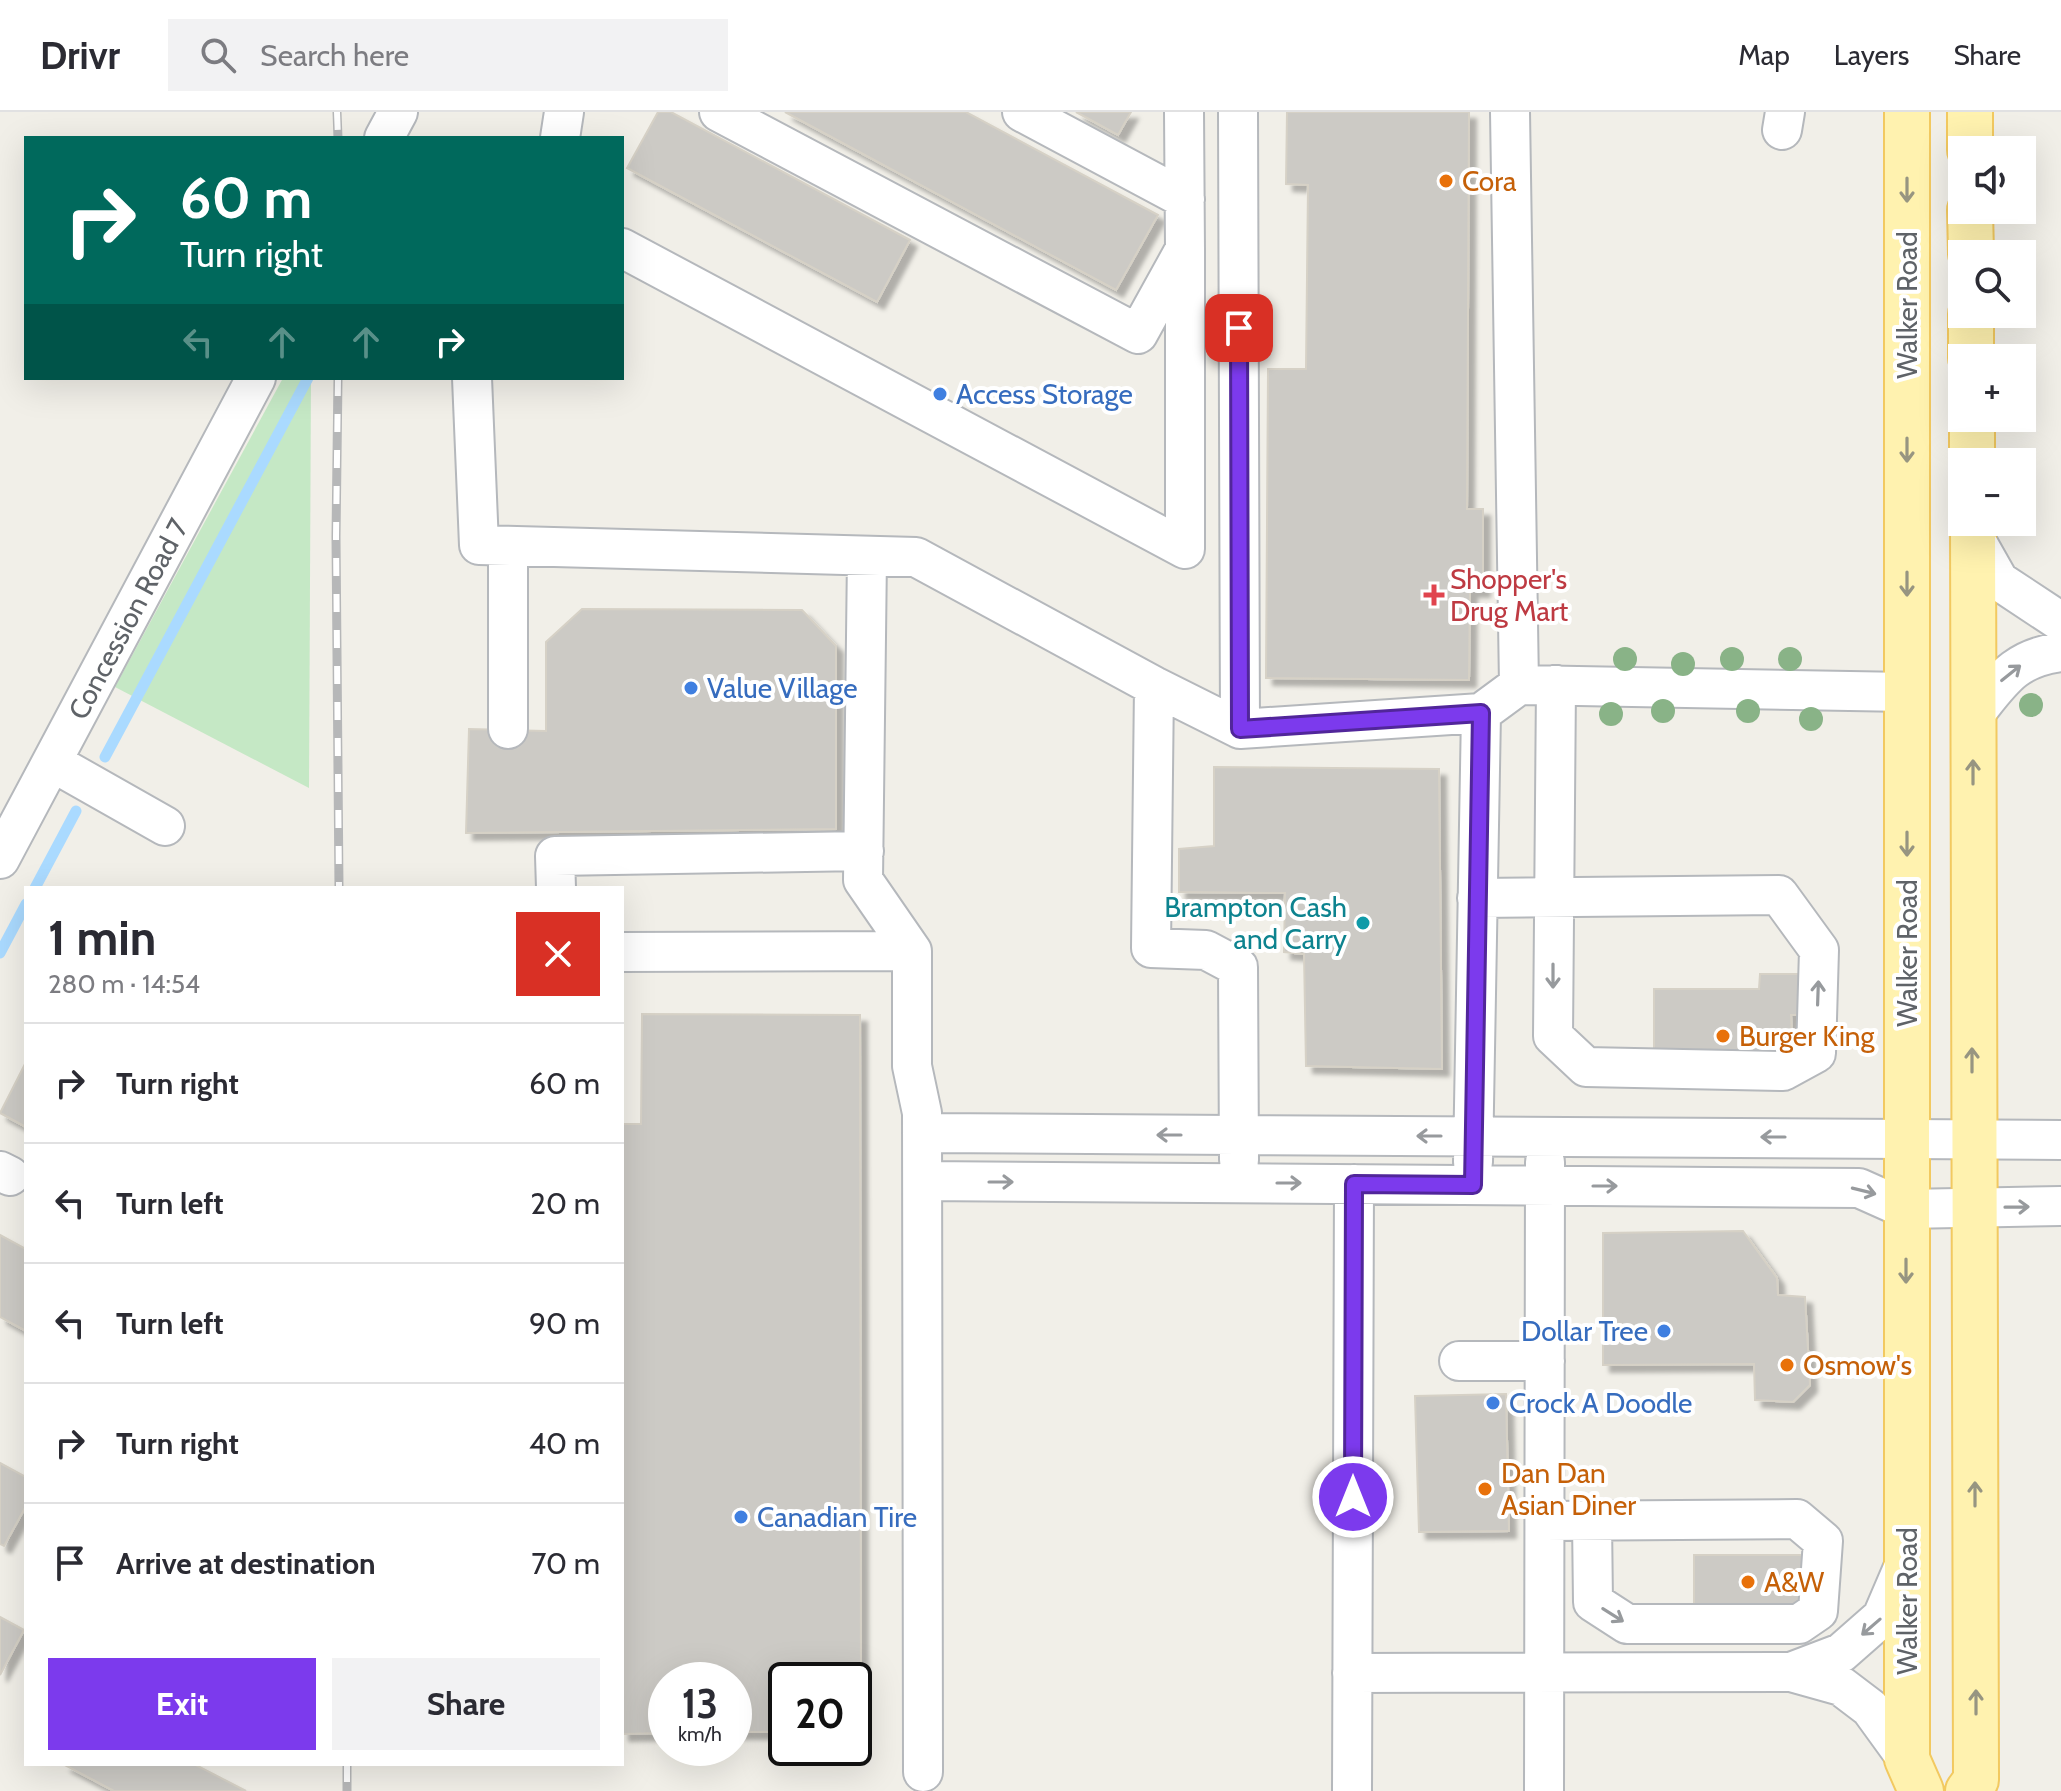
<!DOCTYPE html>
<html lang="en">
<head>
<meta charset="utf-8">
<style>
	body { margin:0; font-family:Cabin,sans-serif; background:#f2f2f3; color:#2b2b33; height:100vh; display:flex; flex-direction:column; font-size:30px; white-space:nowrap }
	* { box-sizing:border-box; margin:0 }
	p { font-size:26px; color:#7c7c81 }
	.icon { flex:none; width:44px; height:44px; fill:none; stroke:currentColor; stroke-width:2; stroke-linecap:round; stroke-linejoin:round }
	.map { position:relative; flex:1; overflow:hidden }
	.side { position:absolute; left:24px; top:774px; width:600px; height:880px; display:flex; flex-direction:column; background:#fff; border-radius:0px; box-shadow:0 8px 32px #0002 }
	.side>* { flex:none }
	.banner { position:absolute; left:24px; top:24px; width:600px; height:244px; border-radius:0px; box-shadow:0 8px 32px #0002; background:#00695c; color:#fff; overflow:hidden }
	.tools { position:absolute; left:1948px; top:24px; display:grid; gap:16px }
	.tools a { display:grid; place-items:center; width:88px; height:88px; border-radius:0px; background:#fff; box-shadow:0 8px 32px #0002; font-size:40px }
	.speed { position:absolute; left:648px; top:1550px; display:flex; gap:16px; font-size:40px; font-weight:700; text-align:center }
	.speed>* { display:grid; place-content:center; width:104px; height:104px; border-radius:50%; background:#fff; box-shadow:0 8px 32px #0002; line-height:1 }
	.speed small { font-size:20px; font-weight:400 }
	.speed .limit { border:4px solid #111; border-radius:12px; background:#fff; color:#111 }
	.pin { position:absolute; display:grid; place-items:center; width:68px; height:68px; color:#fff; margin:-34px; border-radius:16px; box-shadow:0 4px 12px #0006 }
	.me { position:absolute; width:88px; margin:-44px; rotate:0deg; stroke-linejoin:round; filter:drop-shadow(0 0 6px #0008) }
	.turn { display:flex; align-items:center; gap:28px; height:168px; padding:0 24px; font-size:36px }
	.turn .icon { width:104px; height:104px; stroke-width:2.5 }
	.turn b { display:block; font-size:56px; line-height:68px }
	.lanes { display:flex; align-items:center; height:76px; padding:0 24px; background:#0003; justify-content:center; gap:40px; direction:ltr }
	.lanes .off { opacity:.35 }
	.round { display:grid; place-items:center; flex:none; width:84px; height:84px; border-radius:0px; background:#f2f2f3 }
	.summary { display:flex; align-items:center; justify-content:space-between; height:136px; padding:0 24px }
	h1 { font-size:48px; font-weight:700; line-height:60px }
	.cta { display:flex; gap:16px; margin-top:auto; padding:16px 24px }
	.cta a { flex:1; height:92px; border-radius:0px; background:#7c3aed; color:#fff; font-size:32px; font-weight:700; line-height:92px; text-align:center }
	.cta a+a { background:#f2f2f3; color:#2b2b33 }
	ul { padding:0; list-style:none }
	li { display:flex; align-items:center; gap:24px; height:120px; padding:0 24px; border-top:2px solid #e1e1e2 }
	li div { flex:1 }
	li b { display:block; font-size:30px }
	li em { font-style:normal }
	header { display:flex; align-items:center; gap:48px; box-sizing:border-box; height:112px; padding:0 40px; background:#fff; border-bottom:2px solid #e1e1e2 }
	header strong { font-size:38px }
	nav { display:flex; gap:44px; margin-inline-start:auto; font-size:28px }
	.search { width:560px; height:72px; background:#f2f2f3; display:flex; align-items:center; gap:20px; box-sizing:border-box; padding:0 28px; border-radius:0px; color:#7c7c81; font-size:30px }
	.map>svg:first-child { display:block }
	.green { fill:#c5e8c5 }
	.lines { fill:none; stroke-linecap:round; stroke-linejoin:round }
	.stream { stroke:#aadaff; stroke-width:11 }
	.building { fill:#cccac5; stroke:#d6d1c6; stroke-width:2; filter:url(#shadow) }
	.minor-casing { stroke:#b5b8bc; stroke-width:42 }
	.major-casing { stroke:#f2c960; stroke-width:48 }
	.minor { stroke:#fff; stroke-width:38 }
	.major { stroke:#fff2af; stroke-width:44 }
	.rail-casing { stroke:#b6b7b8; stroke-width:9 }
	.rail { stroke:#fff; stroke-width:6; stroke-dasharray:18; stroke-linecap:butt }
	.tree { fill:#89b387 }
	.oneway { stroke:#979581 }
	.oneway2 { stroke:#979a9d }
	.route-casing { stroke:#51269a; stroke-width:20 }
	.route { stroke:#7c3aed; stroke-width:14 }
	.food-dot { fill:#e8710a; stroke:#fff; stroke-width:3 }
	.shop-dot { fill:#3f7fe0; stroke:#fff; stroke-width:3 }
	.health-dot { fill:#e0444e; stroke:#fff; stroke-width:3 }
	.culture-dot { fill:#0f9aa8; stroke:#fff; stroke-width:3 }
	.labels { text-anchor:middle; stroke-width:8; stroke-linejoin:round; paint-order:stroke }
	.food-label { font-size:28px; fill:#c56008; stroke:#fff; text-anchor:start }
	.street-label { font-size:28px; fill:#5f6368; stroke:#fff }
	.shop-label { font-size:28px; fill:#366cbe; stroke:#fff; text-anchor:start }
	.health-label { font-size:28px; fill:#be3a42; stroke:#fff; text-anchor:start }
	.culture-label { font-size:28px; fill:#0d838f; stroke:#fff; text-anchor:end }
</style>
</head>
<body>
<header>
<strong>Drivr</strong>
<div class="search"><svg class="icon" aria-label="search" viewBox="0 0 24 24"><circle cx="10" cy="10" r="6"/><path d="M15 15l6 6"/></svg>Search here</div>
<nav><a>Map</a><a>Layers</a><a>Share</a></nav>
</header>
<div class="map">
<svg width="2061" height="1679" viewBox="0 0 2061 1679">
	<defs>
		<filter id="shadow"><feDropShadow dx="7" dy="7" stdDeviation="2" flood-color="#0004"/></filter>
	</defs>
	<rect width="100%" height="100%" fill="#f1efe8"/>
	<path class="green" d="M283,266H311L309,676L115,575Z"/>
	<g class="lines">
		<path class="stream" d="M105,645L308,266
			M35,776L76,699
			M0,841L26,792"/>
	</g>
	<path class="building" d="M658,0H671L910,128L877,190L627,56Z
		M785,0H966L1158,103L1116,178Z
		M1076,0H1131L1118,23Z
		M1287,0H1469L1467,397H1483V478H1470L1469,568L1266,566L1268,257H1306L1308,73L1286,72Z
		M582,497L802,498L836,534V717L466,721L469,617L546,619V530Z
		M1214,655L1439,657L1442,957L1306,954L1304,842L1284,840L1285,781L1179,780V737L1214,734Z
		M1760,862H1803L1801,903H1791L1793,945H1654V877H1759Z
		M642,902L860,903L861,1618L854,1619V1568H786V1620H734V1568H666V1621L622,1622V1012H641Z
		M26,950V1015L0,1001Z
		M1743,1119L1777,1166L1778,1183L1805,1185L1810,1273L1793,1290L1755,1288L1754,1252L1603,1253V1121Z
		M0,1123L26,1137V1219L0,1205Z
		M1506,1282L1509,1419L1419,1420L1415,1284Z
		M0,1351L26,1365V1394L4,1434L0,1432Z
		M1694,1443H1802V1496L1694,1497Z
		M0,1505L24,1518L0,1563Z
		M63,1652H194L246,1679H114Z"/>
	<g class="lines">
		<defs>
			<path id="minor" d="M719,0L1138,222L1185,137L1184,0
				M1022,0L1185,87
				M1238,0L1240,617
				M1510,0L1519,573
				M1782,18L1785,0
				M384,26L398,0
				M560,26L564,0
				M622,136L1185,437V137
				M472,266L479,433L916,445L1154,574L1240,617L1481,601L1519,573L1907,580
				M1973,423L1999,469L2061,510
				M508,434V617
				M867,444L863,768L912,839V954L922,1001L923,1660
				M1154,574L1151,836L1206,838L1238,855L1239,1048
				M1974,603C2002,568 2014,546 2061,540
				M52,650L165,714
				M0,747L256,266
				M556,776L555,744L864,739
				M1477,786L1779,783L1819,838L1816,941L1783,959L1586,955L1553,924L1556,573
				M622,840L912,839
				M922,1021L2061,1028
				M1473,1050L1481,601
				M0,1059L10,1064
				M923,1069L1859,1076L1906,1097L2061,1094
				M1459,1249H1545
				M1545,1409L1797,1407L1823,1429L1818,1499L1799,1512H1627L1593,1490L1592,1409
				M1791,1560L1841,1541L1882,1505L1906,1449
				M1352,1561L1791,1560L1841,1574L1870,1596L1907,1647
				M1352,1679L1354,1072
				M1544,1679L1545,1050"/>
			<path id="major" d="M1907,0V1647L1921,1679
				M1970,0V38
				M1970,98L1971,142
				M1971,202V246
				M1972,306V350
				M1968,1679L1976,1668L1973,410"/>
		</defs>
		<use href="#minor" class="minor-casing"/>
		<use href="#major" class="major-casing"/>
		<use href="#minor" class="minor"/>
		<use href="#major" class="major"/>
		<defs>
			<path id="rail" d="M337,0L338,26
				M338,266L336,425L339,776
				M347,1652V1679"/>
		</defs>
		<use href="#rail" class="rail-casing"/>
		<use href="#rail" class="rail"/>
	</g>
	<g class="tree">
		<circle cx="1625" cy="547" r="12"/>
		<circle cx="1732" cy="547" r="12"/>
		<circle cx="1790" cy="547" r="12"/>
		<circle cx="1683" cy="552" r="12"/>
		<circle cx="2031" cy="593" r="12"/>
		<circle cx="1663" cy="599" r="12"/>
		<circle cx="1748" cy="599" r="12"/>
		<circle cx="1611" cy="602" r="12"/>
		<circle cx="1811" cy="607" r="12"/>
	</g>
	<defs><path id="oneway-shaft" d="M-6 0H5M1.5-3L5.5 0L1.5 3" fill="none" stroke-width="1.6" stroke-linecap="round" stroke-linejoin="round" transform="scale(2)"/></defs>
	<g class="oneway">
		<use href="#oneway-shaft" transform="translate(1907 78) rotate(90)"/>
		<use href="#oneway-shaft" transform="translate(1907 338) rotate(90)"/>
		<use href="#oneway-shaft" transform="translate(1907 472) rotate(90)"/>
		<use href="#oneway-shaft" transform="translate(1973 660) rotate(-90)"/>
		<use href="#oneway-shaft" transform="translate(1907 732) rotate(90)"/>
		<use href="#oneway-shaft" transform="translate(1972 948) rotate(-90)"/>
		<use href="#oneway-shaft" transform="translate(1906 1159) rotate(90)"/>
		<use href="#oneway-shaft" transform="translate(1975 1382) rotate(-90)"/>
		<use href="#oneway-shaft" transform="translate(1976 1590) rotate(-90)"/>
	</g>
	<g class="oneway2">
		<use href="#oneway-shaft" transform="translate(2011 561) rotate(-39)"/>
		<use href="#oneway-shaft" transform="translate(1553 864) rotate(90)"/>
		<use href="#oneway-shaft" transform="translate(1818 881) rotate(-88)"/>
		<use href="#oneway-shaft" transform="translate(1169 1023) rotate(-180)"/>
		<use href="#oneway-shaft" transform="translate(1429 1024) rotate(-180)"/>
		<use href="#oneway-shaft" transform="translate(1773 1025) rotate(-180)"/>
		<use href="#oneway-shaft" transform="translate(1001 1070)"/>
		<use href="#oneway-shaft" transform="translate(1289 1071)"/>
		<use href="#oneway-shaft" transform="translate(1605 1074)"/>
		<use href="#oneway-shaft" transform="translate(1864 1079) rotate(14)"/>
		<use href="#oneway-shaft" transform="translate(2017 1095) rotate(-1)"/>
		<use href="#oneway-shaft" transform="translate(1613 1503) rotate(32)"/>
		<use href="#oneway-shaft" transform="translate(1871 1515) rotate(139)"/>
	</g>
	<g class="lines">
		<defs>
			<path id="route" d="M1239,216L1240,617L1481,601L1473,1073L1354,1072L1353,1385"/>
		</defs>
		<use href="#route" class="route-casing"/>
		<use href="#route" class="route"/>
	</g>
	<g class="food-dot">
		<circle cx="1446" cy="69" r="8"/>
		<circle cx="1723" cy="924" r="8"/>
		<circle cx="1787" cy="1253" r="8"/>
		<circle cx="1485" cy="1377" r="8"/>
		<circle cx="1748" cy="1470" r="8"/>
	</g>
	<g class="shop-dot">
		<circle cx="940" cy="282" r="8"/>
		<circle cx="691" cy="576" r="8"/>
		<circle cx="1664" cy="1219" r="8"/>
		<circle cx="1493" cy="1291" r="8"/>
		<circle cx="741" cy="1405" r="8"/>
	</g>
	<path class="health-dot" d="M1430 471h8v8h8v8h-8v8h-8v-8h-8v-8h8z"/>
	<circle class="culture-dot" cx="1363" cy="811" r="8"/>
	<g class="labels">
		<g class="food-label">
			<text x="1462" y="79">Cora</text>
			<text x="1739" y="934">Burger King</text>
			<text x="1803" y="1263">Osmow's</text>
			<text x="1501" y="1371">Dan Dan<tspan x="1501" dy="32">Asian Diner</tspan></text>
			<text x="1764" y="1480">A&amp;W</text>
		</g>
		<g class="street-label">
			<text transform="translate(1907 193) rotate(-90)" y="10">Walker Road</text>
			<text transform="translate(128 507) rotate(-62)" y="10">Concession Road 7</text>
			<text transform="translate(1907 841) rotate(-90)" y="10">Walker Road</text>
			<text transform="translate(1907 1489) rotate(-90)" y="10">Walker Road</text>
		</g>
		<g class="shop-label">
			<text x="956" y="292">Access Storage</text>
			<text x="707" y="586">Value Village</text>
			<text x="1648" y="1229" text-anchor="end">Dollar Tree</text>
			<text x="1509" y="1301">Crock A Doodle</text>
			<text x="757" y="1415">Canadian Tire</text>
		</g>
		<g class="health-label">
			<text x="1450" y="477">Shopper's<tspan x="1450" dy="32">Drug Mart</tspan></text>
		</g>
		<g class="culture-label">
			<text x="1347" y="805">Brampton Cash<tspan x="1347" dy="32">and Carry</tspan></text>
		</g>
	</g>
</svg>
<div class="tools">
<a><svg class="icon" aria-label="sound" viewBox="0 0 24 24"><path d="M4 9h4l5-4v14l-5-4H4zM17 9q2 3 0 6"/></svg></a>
<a><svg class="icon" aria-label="search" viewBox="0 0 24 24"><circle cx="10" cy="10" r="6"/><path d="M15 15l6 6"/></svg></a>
<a>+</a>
<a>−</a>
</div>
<div class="speed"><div>13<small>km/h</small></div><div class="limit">20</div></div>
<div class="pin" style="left:1239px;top:216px;background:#d93025"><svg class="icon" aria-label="arrive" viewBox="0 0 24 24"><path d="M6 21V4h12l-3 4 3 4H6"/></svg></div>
<svg class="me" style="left:1353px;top:1385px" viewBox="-20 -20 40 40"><circle r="17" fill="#7c3aed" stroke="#fff" stroke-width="3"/><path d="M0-11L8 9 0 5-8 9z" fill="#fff"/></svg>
<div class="banner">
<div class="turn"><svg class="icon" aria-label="right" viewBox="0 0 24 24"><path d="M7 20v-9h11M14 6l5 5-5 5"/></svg><div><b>60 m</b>Turn right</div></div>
<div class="lanes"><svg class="icon off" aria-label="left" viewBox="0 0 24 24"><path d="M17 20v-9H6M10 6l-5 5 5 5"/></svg><svg class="icon off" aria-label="ahead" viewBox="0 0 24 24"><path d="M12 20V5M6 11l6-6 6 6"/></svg><svg class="icon off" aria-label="ahead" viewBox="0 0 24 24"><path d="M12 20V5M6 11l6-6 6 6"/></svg><svg class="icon" aria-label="right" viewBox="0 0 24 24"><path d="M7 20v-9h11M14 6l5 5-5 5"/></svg></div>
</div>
<section class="side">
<div class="summary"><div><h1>1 min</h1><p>280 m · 14:54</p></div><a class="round" style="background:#d93025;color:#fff"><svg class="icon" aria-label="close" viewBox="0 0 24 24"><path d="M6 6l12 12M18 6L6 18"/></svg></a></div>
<ul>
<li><svg class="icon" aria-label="right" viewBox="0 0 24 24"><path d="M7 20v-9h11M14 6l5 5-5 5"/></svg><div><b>Turn right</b></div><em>60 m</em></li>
<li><svg class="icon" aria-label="left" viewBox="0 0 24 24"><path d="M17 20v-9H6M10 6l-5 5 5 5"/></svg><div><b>Turn left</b></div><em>20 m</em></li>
<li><svg class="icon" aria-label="left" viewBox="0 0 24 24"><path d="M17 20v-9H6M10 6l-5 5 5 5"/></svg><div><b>Turn left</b></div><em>90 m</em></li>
<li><svg class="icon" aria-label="right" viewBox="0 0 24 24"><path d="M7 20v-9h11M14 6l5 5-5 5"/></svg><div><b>Turn right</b></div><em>40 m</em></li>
<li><svg class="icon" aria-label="arrive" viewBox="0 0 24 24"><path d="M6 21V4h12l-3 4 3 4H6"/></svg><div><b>Arrive at destination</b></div><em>70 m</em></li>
</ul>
<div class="cta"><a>Exit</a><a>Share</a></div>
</section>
</div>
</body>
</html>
